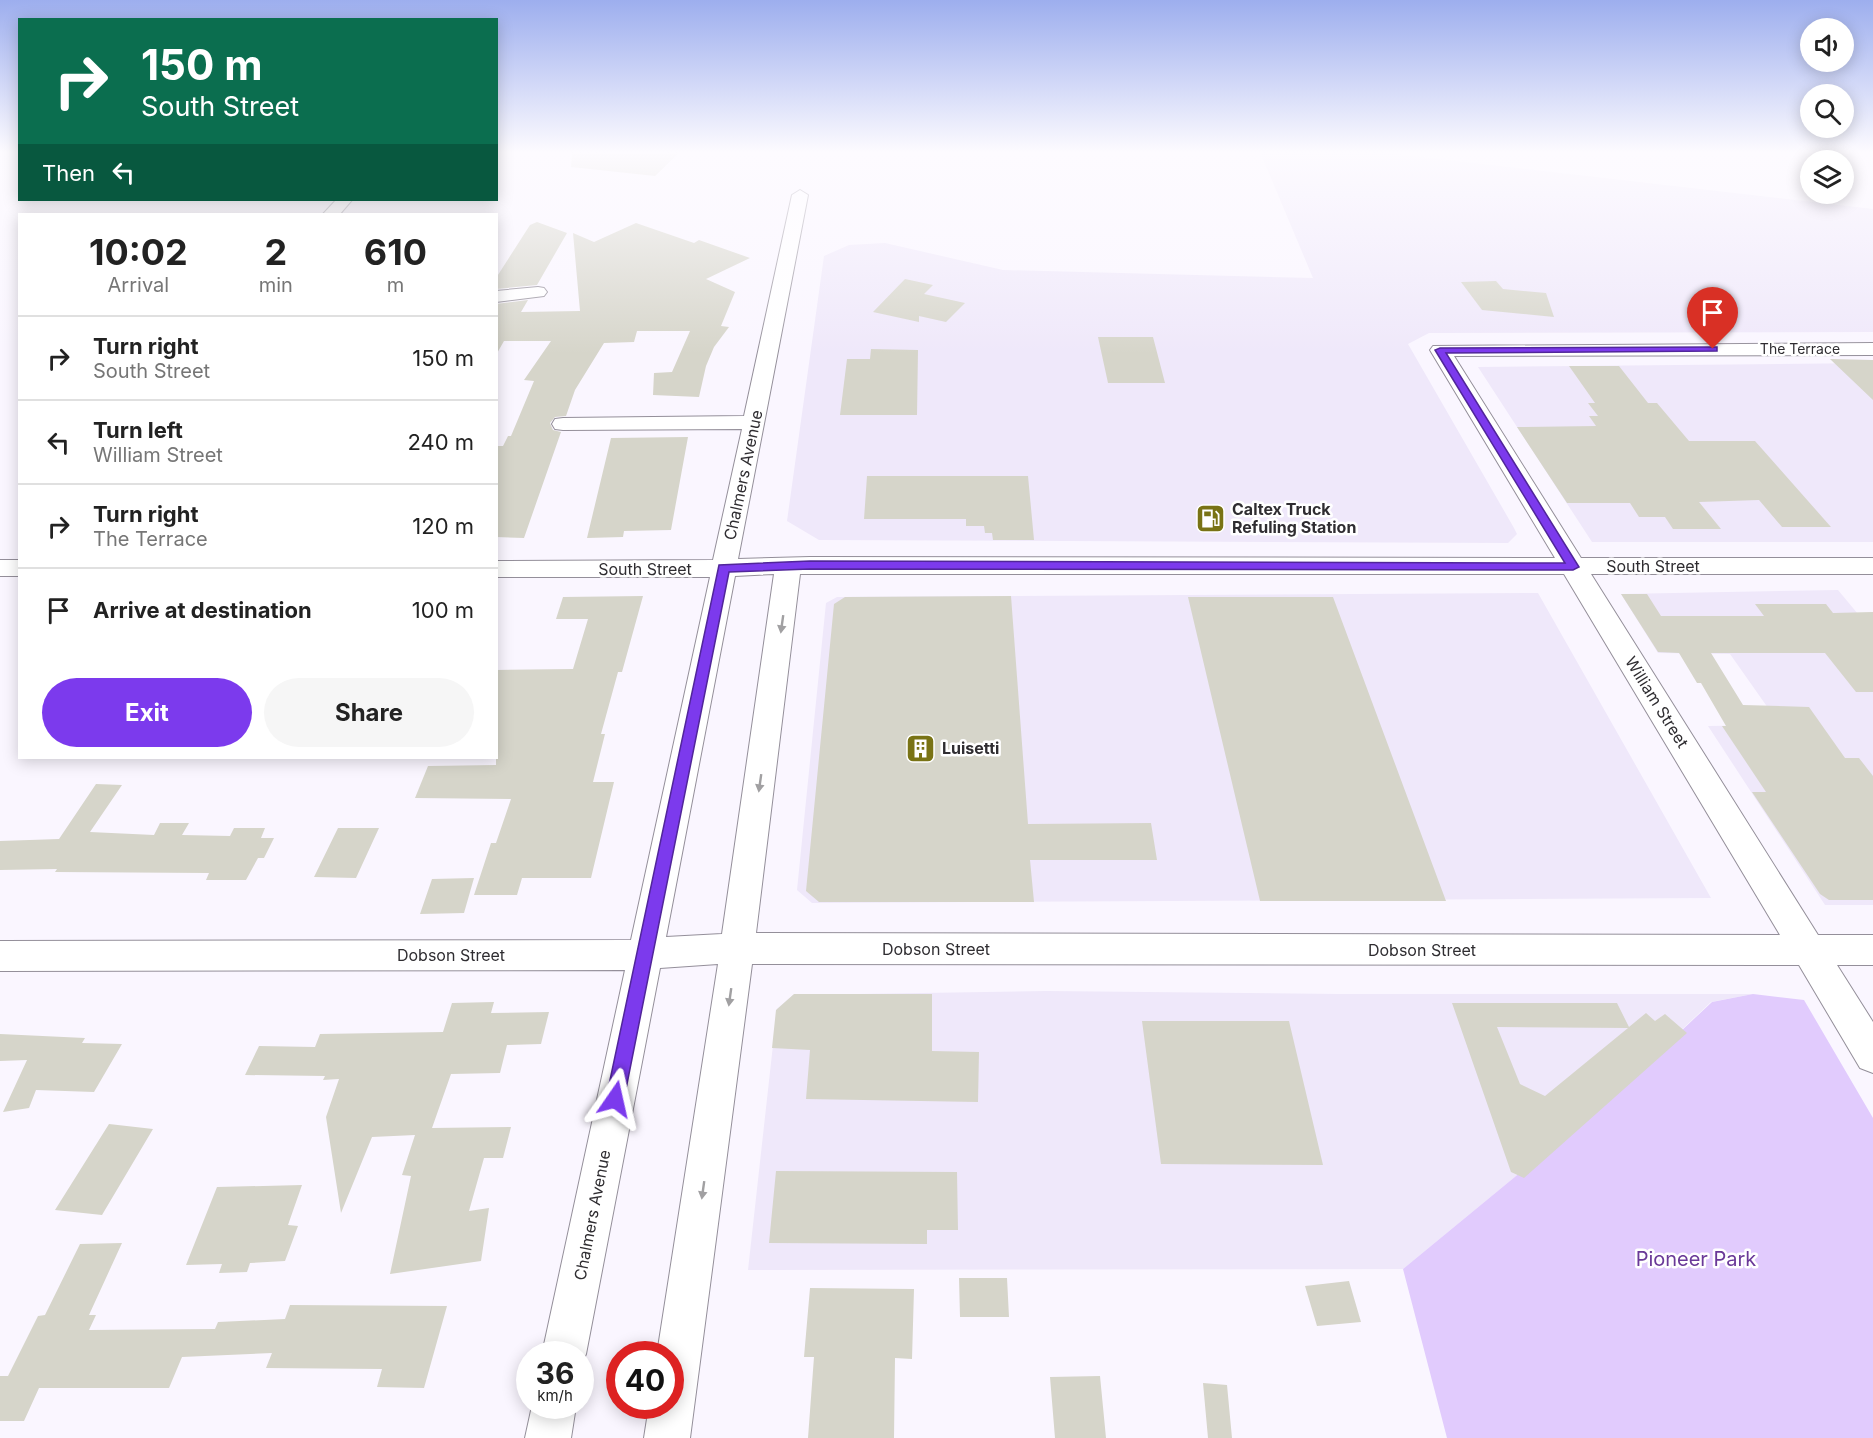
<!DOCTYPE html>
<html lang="en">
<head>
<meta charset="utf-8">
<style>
	body { margin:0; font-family:Inter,sans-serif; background:#f6f6f6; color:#222; height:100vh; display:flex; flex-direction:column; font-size:22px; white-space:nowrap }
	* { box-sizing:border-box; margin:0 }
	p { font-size:20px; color:#767676 }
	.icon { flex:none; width:33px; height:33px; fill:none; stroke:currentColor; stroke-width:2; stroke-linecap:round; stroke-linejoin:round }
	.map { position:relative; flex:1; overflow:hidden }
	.drawer { position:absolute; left:18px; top:213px; width:480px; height:546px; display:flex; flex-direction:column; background:#fff; border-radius:0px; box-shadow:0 3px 15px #0003 }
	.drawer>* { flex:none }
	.top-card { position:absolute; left:18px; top:18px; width:480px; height:183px; border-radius:0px; box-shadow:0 3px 15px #0003; background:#0b6e4f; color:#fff; overflow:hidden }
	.fabs { position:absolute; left:1800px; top:18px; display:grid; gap:12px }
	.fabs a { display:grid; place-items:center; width:54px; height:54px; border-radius:50%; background:#fff; box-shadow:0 3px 15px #0003; font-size:30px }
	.speed { position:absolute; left:516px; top:1341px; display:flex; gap:12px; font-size:30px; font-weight:700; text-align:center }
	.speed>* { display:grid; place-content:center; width:78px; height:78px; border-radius:50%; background:#fff; box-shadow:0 3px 15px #0003; line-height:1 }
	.speed small { font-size:15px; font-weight:400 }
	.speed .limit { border:9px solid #d22; background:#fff; color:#111 }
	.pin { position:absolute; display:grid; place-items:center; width:51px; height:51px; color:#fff; margin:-62px -26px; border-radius:50% 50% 50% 0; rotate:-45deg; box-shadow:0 0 6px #0007 }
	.pin .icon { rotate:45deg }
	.me { position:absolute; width:66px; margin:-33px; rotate:11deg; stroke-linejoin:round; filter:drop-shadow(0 0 4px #0008) }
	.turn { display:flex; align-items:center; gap:21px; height:126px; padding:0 24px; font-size:27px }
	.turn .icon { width:78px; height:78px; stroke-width:2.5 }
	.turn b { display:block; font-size:42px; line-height:51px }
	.then { display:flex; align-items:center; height:57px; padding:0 24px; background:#0003; gap:12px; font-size:22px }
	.eta { display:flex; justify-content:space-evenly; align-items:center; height:102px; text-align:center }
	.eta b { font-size:36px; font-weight:700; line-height:42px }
	.action { display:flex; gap:12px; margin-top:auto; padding:12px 24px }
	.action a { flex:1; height:69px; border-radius:36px; background:#7c3aed; color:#fff; font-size:24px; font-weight:700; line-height:69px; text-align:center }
	.action a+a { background:#f6f6f6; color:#222 }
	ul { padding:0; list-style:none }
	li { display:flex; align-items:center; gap:18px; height:84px; padding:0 24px; border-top:2px solid #e0e0e0 }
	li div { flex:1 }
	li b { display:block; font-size:22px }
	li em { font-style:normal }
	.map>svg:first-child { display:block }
	.built { fill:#efe8fa }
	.green { fill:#e1cbfd }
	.building { fill:#d6d5ca; fill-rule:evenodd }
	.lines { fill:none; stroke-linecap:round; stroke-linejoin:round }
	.minor-casing { stroke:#948f9a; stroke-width:2 }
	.minor { fill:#fff; fill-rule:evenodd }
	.oneway { fill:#a1a0a2 }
	.route { fill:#7c3aed; stroke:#51269a; stroke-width:1.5 }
	.labels { text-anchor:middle; stroke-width:5; stroke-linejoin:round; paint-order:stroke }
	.far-street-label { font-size:14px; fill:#2f2d31; stroke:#fff }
	.street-label { font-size:16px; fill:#2f2d31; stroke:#fff }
	.poi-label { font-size:16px; font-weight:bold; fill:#2f2d31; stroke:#fff; text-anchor:start }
	.near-park-label { font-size:20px; fill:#6a3998; stroke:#fff }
</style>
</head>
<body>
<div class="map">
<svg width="1873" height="1438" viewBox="0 0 1873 1438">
	<rect width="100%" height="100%" fill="#faf6ff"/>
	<path class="built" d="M1260,152H1378L1873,209V332L1438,333H1429L1408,344L1514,528L1517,534L1508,543L819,540L787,521L824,256L849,245L885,243L1003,270L1313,278Z
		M1873,363V542H1592L1478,367Z
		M1838,590L1873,632V905H1825L1708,726L1780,725L1730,654L1658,653L1621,594Z
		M1538,593L1711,898L812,903L797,890L826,603L837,597Z
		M1046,991L1338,994H1753L1711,1002L1600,1107L1403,1269L748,1270L777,1009L793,995Z"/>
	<path class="green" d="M1753,994L1804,1000L1873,1118V1438H1447L1403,1269L1600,1107L1712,1002Z"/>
	<path class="building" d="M572,152L642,154L680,152L655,176L571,167Z
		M537,222L567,233L537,285L496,289V278L530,225Z
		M636,223L694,243L699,240L750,258L706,279L735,292L721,326L729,327L714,347L706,366L699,397L653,395L654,373L672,372L690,331H637L634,342L604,343L575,390L566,416L555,417L550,423L553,430L561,432L524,538L496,537V446H503L508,436H511L534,381L524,380L551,341H504L496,355V304L528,300L521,312L580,311L573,233L594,242Z
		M905,279L933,285L924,294L965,303L946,322L919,316V322L873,312Z
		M1496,281L1503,289L1546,293L1554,317L1482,310L1461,282Z
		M1098,337H1153L1165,383H1108Z
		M871,349L918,350L917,415H840L847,359H870Z
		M1830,359L1873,360V400Z
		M1569,366H1619L1648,403H1657L1689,441H1755L1831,527H1782L1759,500L1699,502L1721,529H1673L1665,517H1639L1630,503H1567L1517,427L1596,426L1589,416H1598L1588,403H1595Z
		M688,437L671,530L624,531L623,537L587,538L611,438Z
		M867,476H1028L1034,540H993L992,533H985L984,526H966V519H864Z
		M1621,594H1647L1661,616H1764L1755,604H1826L1833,613L1873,612V692H1856L1825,653H1711L1743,705L1809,707L1845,758H1859L1873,776V900H1829L1820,894L1752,792H1766L1722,726H1726L1701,683H1697L1679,653L1658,652Z
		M643,596L622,672H618L601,734H605L593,782H614L591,878H522L517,895H474L491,843H496L511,799L415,798L428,766L496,765V670L573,669L588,619H556L563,597Z
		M1011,596L1028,824L1151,823L1157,860H1030L1034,902H819L806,891L834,604L845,597Z
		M1188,597H1333L1446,901H1260Z
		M96,784L122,785L90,832L154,835L160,823H189L182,835L230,836L234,828H265L261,838H274L264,858H258L246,880H206L209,873L55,872L57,869L0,870V841L59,839Z
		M338,828H379L356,878L314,877Z
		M474,878L464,913L420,914L432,879Z
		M794,994H932V1051L979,1052L978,1102L806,1099L810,1050L772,1048L776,1010Z
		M494,1002L491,1013L549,1012L541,1044L507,1045L500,1073L451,1074L432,1128L511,1127L503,1158H484L469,1211L489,1208L481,1261L390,1274L411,1176L402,1175L415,1135L372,1137L341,1213L326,1117L339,1079L323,1080L325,1076L245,1075L259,1046L315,1047L320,1034L443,1032L452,1003Z
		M1452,1003H1617L1629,1027L1646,1013L1655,1021L1665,1014L1687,1033L1524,1178L1511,1172ZM1497,1027L1628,1028L1545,1096L1520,1084Z
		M1142,1021H1289L1323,1165L1161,1164Z
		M0,1034L85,1038L82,1043L122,1044L94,1092L36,1090L29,1108L3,1112L27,1060L0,1061Z
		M109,1124L153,1129L102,1215L55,1210Z
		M776,1171L957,1172L958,1230H927V1244L769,1243Z
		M302,1185L288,1225L298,1226L285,1261L250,1263L247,1272L219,1273L222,1264L186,1265L217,1187Z
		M122,1243L89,1315H96L89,1330L215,1329L218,1322L285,1319L290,1305L447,1306L424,1388L377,1387L382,1369L266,1368L272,1353L182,1357L169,1388H39L24,1421H0V1376H8L38,1316L45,1315L80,1244Z
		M959,1278H1007L1009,1317H960Z
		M1349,1281L1361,1322L1317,1326L1305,1286Z
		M810,1288L914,1289L912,1359L895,1358L894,1438H808L814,1357H804Z
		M1100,1376L1106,1438H1055L1050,1377Z
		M1203,1383L1227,1385L1232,1438H1208Z"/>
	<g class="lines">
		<defs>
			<path id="minor" d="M800,190L808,195L738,559L810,557L1555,558L1430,350L1433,346L1873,343V355L1454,356L1581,558H1873V574H1591L1818,935H1873V965H1837L1873,1022V1073L1860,1068L1799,965L752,964L690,1438H644L649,1406H670V1354H657L718,964L660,968L586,1354L580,1367V1354H542L625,970L0,971V941L631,940L710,577H496V561L713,560L742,429L563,430L555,429L552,424L555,419L563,418L744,416L792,195ZM774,574L722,934L666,937L735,576ZM800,574H1564L1780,935L756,933Z
				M336,200H352L340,214H323Z
				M538,287L544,288L547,292L544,296L496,302V291Z
				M0,560H20V576H0Z
				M532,1406H576L571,1438H525Z"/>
		</defs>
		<use href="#minor" class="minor-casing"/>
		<use href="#minor" class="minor"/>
	</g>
	<defs><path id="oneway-solid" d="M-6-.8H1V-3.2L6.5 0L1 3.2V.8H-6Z" transform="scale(1.5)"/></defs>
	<g class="oneway">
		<use href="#oneway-solid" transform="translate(782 624) rotate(98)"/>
		<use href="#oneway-solid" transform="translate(760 783) rotate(98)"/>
		<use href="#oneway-solid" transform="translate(730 997) rotate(98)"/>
		<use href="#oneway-solid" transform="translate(703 1190) rotate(98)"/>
	</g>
	<linearGradient id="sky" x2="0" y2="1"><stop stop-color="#9daeee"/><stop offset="0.43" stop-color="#fdfbff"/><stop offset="1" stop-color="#fdfbff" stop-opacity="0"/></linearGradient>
	<rect width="1873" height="354" fill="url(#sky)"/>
	<path class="route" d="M1713,347H1717V351L1446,353L1579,567L1573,570L810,569L729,572L624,1099L622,1105L615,1108L609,1105L606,1099L719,565L810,561L1565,563L1435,350L1440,348Z"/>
	<defs>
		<symbol id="fuel-square" viewBox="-11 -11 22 22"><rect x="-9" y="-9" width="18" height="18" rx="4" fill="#797315" stroke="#fff"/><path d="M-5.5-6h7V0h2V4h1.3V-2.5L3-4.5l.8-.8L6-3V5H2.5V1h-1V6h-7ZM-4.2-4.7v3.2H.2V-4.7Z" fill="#fff"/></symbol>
		<symbol id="building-square" viewBox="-11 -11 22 22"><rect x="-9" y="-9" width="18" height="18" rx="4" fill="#797315" stroke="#fff"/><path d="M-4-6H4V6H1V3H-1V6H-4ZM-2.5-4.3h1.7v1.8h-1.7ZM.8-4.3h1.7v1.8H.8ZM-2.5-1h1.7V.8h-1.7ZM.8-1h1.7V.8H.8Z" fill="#fff"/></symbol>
	</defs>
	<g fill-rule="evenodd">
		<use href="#fuel-square" x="1194" y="502" width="33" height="33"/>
		<use href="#building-square" x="904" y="732" width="33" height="33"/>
	</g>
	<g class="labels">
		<g class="far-street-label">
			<text x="1800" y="354">The Terrace</text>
		</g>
		<g class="street-label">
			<text transform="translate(743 475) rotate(-78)" y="6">Chalmers Avenue</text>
			<text x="1653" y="572">South Street</text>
			<text x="645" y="575">South Street</text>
			<text transform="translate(1657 702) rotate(58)" y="6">William Street</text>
			<text x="936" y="955">Dobson Street</text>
			<text x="1422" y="956">Dobson Street</text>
			<text x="451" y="961">Dobson Street</text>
			<text transform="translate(592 1215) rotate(-79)" y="6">Chalmers Avenue</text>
		</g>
		<g class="poi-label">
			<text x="1232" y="515">Caltex Truck<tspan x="1232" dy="18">Refuling Station</tspan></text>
			<text x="942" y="754">Luisetti</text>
		</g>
		<g class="near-park-label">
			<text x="1696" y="1266">Pioneer Park</text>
		</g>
	</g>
</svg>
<div class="fabs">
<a><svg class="icon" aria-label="sound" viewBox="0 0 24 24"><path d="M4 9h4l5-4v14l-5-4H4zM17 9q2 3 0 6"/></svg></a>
<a><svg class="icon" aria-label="search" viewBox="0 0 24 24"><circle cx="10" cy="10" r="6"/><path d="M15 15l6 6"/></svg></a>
<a><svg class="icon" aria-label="layers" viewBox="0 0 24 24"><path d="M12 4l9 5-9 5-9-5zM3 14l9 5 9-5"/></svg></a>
</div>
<div class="speed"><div>36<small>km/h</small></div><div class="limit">40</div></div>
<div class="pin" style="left:1713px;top:349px;background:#d93025"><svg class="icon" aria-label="arrive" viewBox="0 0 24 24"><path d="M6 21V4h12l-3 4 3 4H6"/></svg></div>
<svg class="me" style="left:615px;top:1099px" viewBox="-20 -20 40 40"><path d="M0-17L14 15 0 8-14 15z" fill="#7c3aed" stroke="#fff" stroke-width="4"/></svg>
<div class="top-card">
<div class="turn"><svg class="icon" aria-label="right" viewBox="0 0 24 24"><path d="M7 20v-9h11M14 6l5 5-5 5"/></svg><div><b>150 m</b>South Street</div></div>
<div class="then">Then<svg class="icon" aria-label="left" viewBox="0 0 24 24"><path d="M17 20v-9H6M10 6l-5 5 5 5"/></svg></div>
</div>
<section class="drawer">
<div class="eta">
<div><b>10:02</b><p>Arrival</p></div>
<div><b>2</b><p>min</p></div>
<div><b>610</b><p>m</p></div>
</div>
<ul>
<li><svg class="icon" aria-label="right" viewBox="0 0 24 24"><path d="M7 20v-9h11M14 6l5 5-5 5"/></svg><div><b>Turn right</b><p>South Street</p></div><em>150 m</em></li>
<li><svg class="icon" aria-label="left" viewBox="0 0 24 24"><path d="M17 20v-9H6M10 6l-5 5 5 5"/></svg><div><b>Turn left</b><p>William Street</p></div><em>240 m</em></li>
<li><svg class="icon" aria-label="right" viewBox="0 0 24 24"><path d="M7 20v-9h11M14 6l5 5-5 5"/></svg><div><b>Turn right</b><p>The Terrace</p></div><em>120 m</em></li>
<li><svg class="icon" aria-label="arrive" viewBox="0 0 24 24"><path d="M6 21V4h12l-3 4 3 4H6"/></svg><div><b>Arrive at destination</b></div><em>100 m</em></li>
</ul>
<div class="action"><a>Exit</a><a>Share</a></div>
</section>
</div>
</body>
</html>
